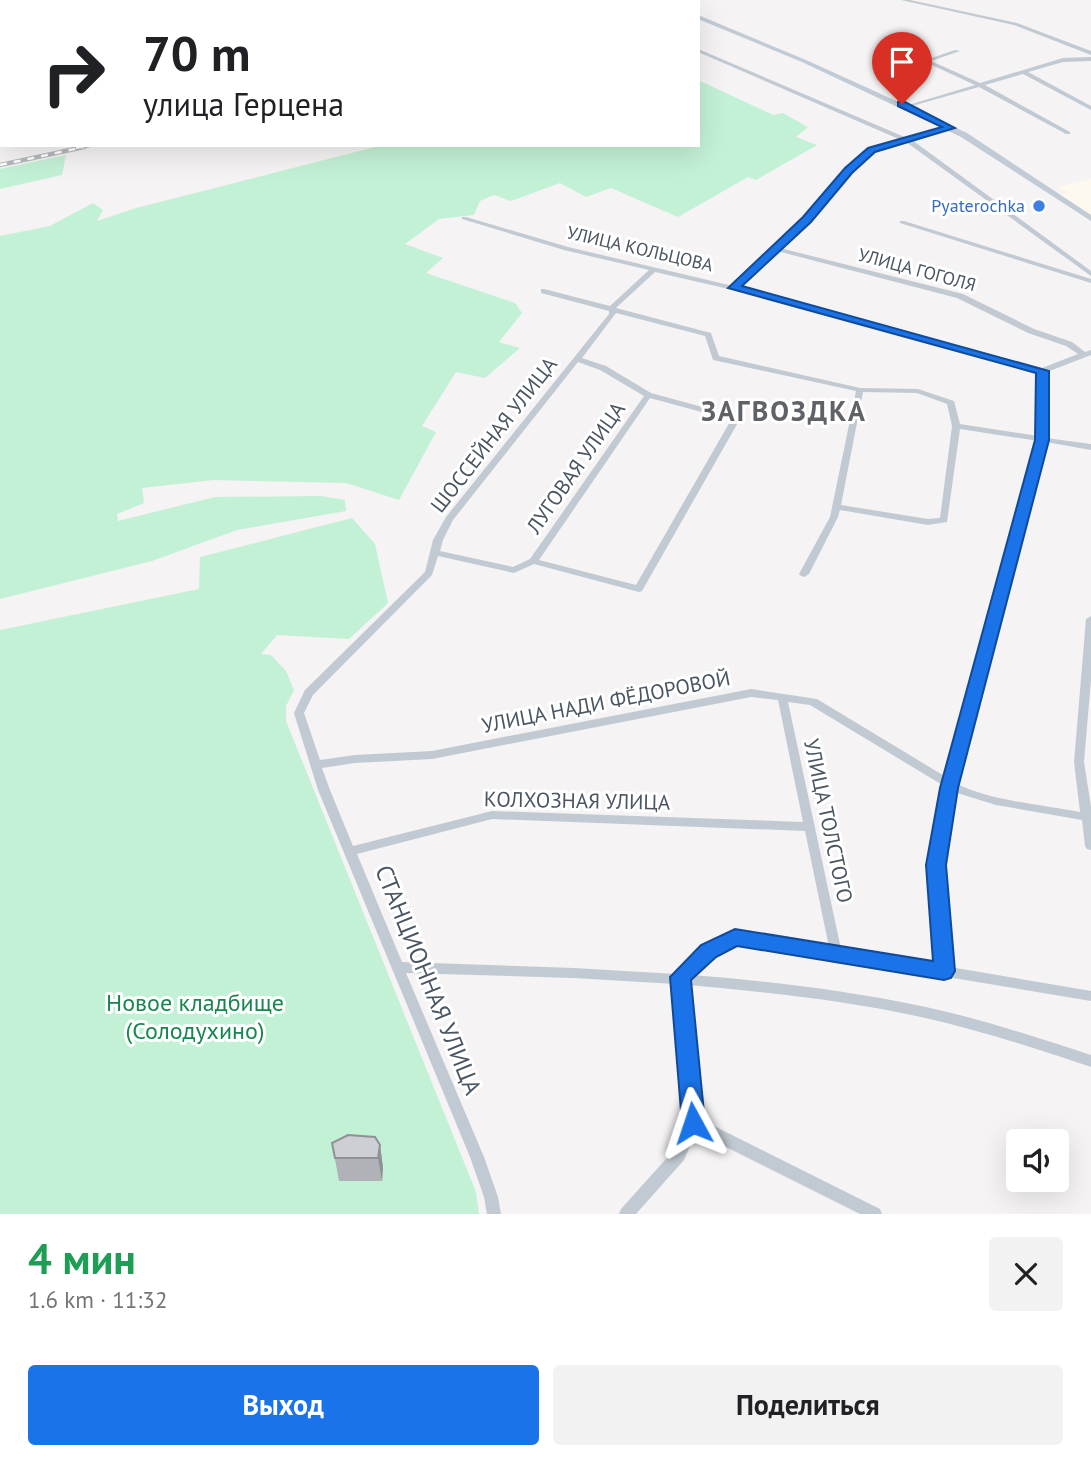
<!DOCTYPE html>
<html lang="ru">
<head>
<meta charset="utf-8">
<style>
	body { margin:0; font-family:"PT Sans",sans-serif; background:#f2f2f2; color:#202124; height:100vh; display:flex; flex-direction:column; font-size:26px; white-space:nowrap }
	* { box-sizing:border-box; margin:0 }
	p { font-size:23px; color:#757577 }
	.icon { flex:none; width:38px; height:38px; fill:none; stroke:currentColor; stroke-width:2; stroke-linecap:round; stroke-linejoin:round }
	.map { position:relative; height:1214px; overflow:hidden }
	.sheet { display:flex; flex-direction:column; background:#fff; flex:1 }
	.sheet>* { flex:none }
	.hud { position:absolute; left:0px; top:0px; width:700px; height:147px; box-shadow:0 7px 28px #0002; background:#fff; color:#202124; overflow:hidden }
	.controls { position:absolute; left:1006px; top:1129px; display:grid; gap:14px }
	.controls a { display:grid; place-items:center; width:63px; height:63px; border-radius:7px; background:#fff; box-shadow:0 7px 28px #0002; font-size:35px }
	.pin { position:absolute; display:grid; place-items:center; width:60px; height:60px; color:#fff; margin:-72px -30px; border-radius:50% 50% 50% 0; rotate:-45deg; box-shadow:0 0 7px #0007 }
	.pin .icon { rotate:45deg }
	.me { position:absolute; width:77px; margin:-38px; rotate:355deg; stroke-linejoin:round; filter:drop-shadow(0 0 5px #0008) }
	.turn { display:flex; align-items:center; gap:24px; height:147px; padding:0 28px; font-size:32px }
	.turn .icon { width:91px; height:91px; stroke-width:2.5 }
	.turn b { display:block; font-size:49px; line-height:60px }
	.round { display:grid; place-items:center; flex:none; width:74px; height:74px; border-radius:7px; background:#f2f2f2 }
	.head { display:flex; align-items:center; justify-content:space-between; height:119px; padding:0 28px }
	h1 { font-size:42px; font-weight:800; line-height:52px; color:#1e9e55 }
	.cta { display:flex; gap:14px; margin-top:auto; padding:14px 28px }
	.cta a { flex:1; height:80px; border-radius:7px; background:#1a73e8; color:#fff; font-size:28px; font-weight:800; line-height:80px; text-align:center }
	.cta a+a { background:#f2f2f2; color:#202124 }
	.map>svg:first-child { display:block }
	.commercial { fill:#fdf9ef }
	.green { fill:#c3f1d5 }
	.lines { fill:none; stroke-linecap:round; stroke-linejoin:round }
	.street { fill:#c1cad2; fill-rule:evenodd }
	.secondary { fill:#c1cbd6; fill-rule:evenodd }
	.rail-far1-casing { stroke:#b5b8bd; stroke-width:3.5 }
	.rail-casing { stroke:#b5b8bd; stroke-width:4.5 }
	.rail-far1 { stroke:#fff; stroke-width:2; stroke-dasharray:6; stroke-linecap:butt }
	.rail { stroke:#fff; stroke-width:2.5; stroke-dasharray:7; stroke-linecap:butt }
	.wall { fill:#b0b2b7 }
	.shaded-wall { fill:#909195 }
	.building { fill:#cdcfd5; stroke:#909195; stroke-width:2 }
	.route { fill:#1a73e8; stroke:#114b97; stroke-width:2 }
	.shop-dot { fill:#3f7fe0; stroke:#fff; stroke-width:2.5 }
	.labels { text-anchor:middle; stroke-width:6; stroke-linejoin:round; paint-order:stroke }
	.far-shop-label { font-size:18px; fill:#366cbe; stroke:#fff; text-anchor:end }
	.far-street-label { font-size:18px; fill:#4a5661; stroke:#fff }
	.street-label { font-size:21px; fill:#4a5661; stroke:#fff }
	.near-street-label { font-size:24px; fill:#4a5661; stroke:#fff }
	.near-park-label { font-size:24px; fill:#17864f; stroke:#fff }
	.district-label { font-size:28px; font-weight:bold; letter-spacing:2px; fill:#5f6368; stroke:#fff }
</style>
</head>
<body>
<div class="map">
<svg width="1091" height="1214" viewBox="0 0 1091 1214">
	<rect width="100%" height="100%" fill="#f5f3f3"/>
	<path class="commercial" d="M1091,179V216L1060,195L1067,193L1058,187Z"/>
	<path class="green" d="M698,80L773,115L783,113L808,127L796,137L817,145L756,180L748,177L678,217L611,188L586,197L560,183L511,201L494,195L480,201L474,215L439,219L405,244L443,258L426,273L515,303L522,313L499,342L520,348L485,378L456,372L422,426L436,432L399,500L346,483L213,480L142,488L144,503L117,514L118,521L215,497L321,496L345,500L346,511L237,530L152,561L0,599V236L50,226L93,203L103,210L97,221L136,208L383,145H698Z
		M66,155L62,175L0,189V169Z
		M352,518L375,544L388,603L349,639L277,635L261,654L271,655L286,671L294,690L286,706V721L476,1192L479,1214H0V630L199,589L200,557Z"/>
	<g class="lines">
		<path class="street" d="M901,0H910L1017,23L1091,51V55L1014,25Z
			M698,49L907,138L952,127V129L912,140L1091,271V276L906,142L873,151L850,171L809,220L780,248L963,294L1034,329L1072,342L1085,352L1091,350V355L1047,372L1046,438L1091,444V450L1046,442L956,783C985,800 1045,805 1080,812L1074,762L1086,619L1091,616V680L1084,762L1091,807V850L1087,849L1085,846L1082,820L996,805L954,792L942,865L950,967L1091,991V1001L736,942L713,955L692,975C768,981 845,990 921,1006C979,1018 1035,1037 1091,1055V1067C1035,1048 979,1030 921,1017C845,1000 766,992 688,985L700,1119L880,1209L882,1214H860L696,1132L684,1160L636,1214H619L621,1209L674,1150L686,1123L675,984L574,978L406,973L484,1157L498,1197L501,1214H487L484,1197L470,1157L318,790L294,713L305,690L425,572L433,540L446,517L609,314V311L541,293V289H544L610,306L649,270L564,250L462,219V217H466L568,247L733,286L805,218L846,169L869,149L901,140L698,52ZM777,251L957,298L1028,333L1066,346L1078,354L1042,368L739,287ZM655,272L733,290L1039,372L1038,436L960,424L954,401L918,389L860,388L719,356L711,333L616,308ZM616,313L705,336L713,360L856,391L830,517L799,574L801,576L804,577L809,574L838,517L840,510L928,525L947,522L960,429L1038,441L946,777L817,699L751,689L432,751L355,755L320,760L304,713L313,695L432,575L438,556L514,573L534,564L639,592L642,591L740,419L739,417L651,393L606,366L582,358ZM578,362L600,370L644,396L530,559L513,567L440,551L443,540L453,520ZM863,392L917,393L947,404L952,426L940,518L928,519L841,505ZM650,398L731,420L636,585L539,560ZM751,697L778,700L803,822L492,811L353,846L330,790L322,768L355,763L432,759ZM788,702L810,705L944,786L930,865L937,965L841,949ZM492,819L805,831L829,947L735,932L705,947L676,974L574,968L402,962L357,854Z
			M955,50L960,51L931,61L980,83L1063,58L1091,57V61L1063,62L1028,72L1091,106V110L1023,74L985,85L1070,132V134H1066L979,87L905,108V106L975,85L923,61Z
			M900,221H904L1091,279V283L900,223Z"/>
		<path class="secondary" d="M654,0L664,2H656Z
			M698,15L806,60L967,133L1091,215V221L961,137L802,62L698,19Z"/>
		<defs>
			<path id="rail-far1" d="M532,2L544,0
				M556,2L571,0
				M76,148L92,145"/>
			<path id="rail" d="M0,165L84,147"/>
		</defs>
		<use href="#rail-far1" class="rail-far1-casing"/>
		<use href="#rail" class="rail-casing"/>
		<use href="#rail-far1" class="rail-far1"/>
		<use href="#rail" class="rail"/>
	</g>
	<path class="wall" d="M332,1143L380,1145L383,1168L382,1181H339Z"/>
	<path class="shaded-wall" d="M380,1145L383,1168L382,1181L378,1158Z"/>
	<path class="building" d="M348,1135L375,1137L380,1145L378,1158H335L332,1143Z"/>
	<path class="route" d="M898,102H905L955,128L875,152L852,173L811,222L742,286L1049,371V440L958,788L946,865L955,971L951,978L944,980L737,946L716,957L691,980L705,1123L701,1130L693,1133L685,1130L682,1123L670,977L701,945L735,929L933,961L926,865L940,788L1035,440L1036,373L728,288L803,217L845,168L868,148L942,127L898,106Z"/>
	<circle class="shop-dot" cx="1039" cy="206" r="7"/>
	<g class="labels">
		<g class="far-shop-label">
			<text x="1025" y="212">Pyaterochka</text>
		</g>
		<g class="far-street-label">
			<text transform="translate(640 249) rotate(13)" y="6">УЛИЦА КОЛЬЦОВА</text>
			<text transform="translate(917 270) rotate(15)" y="6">УЛИЦА ГОГОЛЯ</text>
		</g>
		<g class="street-label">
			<text transform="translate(494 435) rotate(-52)" y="7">ШОССЕЙНАЯ УЛИЦА</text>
			<text transform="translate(576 468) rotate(-55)" y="7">ЛУГОВАЯ УЛИЦА</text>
			<text transform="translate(606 702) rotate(-11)" y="7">УЛИЦА НАДИ ФЁДОРОВОЙ</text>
			<text transform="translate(577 801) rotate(1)" y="7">КОЛХОЗНАЯ УЛИЦА</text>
			<text transform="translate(828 821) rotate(78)" y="7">УЛИЦА ТОЛСТОГО</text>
		</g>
		<g class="near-street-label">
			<text transform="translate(428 980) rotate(68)" y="8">СТАНЦИОННАЯ УЛИЦА</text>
		</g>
		<g class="near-park-label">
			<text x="195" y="1011">Новое кладбище<tspan x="195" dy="28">(Солодухино)</tspan></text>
		</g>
		<g class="district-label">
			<text x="784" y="421">ЗАГВОЗДКА</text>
		</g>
	</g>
</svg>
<div class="controls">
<a><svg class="icon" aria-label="sound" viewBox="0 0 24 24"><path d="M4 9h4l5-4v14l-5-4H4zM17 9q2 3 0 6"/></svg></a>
</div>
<div class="pin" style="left:902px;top:104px;background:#d93025"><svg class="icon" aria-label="arrive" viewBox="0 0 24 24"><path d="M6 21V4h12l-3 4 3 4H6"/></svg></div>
<svg class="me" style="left:693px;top:1123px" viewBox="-20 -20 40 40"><path d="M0-17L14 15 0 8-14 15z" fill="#1a73e8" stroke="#fff" stroke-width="4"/></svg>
<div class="hud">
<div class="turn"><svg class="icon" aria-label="right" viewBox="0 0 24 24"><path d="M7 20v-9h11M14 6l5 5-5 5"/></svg><div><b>70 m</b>улица Герцена</div></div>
</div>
</div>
<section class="sheet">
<div class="head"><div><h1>4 мин</h1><p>1.6 km · 11:32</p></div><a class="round"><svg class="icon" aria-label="close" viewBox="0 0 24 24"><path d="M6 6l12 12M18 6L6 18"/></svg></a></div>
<div class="cta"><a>Выход</a><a>Поделиться</a></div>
</section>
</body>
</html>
